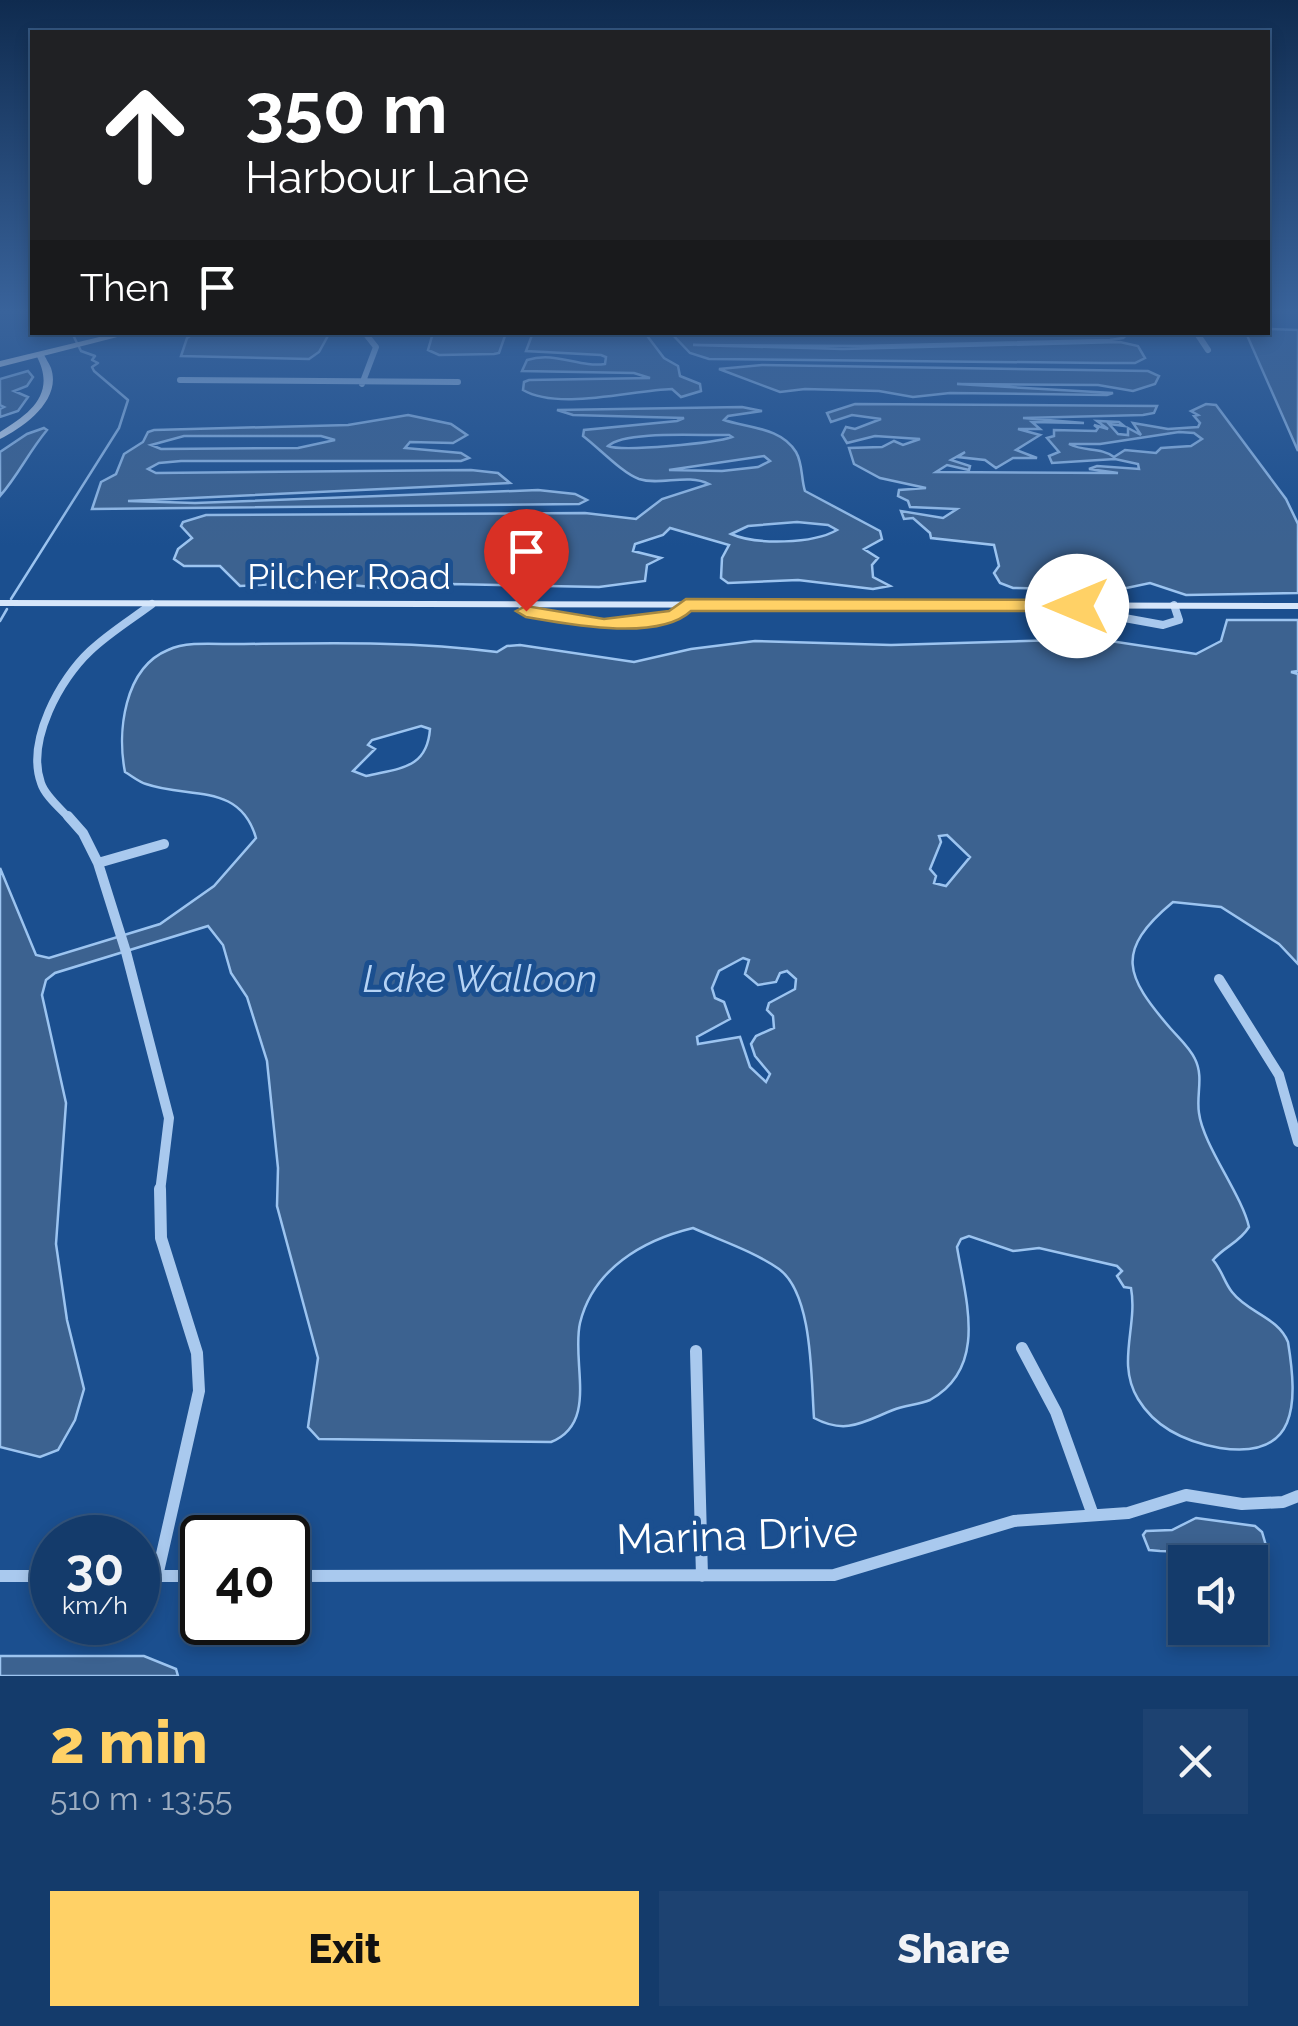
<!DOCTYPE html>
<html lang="en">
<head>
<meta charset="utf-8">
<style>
	body { margin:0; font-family:Raleway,sans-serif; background:#1d4271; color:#f1f3f6; height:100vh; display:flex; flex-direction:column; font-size:38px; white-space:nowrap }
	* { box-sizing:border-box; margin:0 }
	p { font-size:32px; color:#9dadc1 }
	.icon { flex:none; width:55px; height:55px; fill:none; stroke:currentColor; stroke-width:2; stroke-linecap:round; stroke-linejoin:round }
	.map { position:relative; height:1676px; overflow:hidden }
	.details { display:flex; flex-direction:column; background:#143b6b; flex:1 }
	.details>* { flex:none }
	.top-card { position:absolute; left:30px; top:30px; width:1240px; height:305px; border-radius:0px; box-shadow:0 5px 15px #0003,0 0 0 2px #33557e; background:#202124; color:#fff; overflow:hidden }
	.controls { position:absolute; left:1168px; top:1545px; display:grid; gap:20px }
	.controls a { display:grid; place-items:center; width:100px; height:100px; border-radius:0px; background:#143b6b; box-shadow:0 5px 15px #0003,0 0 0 2px #33557e; font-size:50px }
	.speed { position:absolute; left:30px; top:1515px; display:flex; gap:20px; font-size:50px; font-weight:700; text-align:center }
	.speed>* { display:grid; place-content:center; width:130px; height:130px; border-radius:50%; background:#143b6b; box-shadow:0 5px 15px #0003,0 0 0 2px #33557e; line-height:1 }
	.speed small { font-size:25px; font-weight:400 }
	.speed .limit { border:5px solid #111; border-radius:15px; background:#fff; color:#111 }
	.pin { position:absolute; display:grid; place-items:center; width:85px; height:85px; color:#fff; margin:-102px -42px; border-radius:50% 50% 50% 0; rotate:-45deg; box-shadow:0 0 10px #0007 }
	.pin .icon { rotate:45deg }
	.me { position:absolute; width:110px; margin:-55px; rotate:270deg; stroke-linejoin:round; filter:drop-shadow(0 0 8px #0008) }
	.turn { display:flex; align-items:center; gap:35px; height:210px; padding:0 50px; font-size:45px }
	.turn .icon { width:130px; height:130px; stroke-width:2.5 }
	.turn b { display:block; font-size:70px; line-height:85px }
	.then { display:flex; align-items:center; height:95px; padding:0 50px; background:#0003; gap:20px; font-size:38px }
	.round { display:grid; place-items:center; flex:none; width:105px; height:105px; border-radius:0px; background:#1d4271 }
	.head { display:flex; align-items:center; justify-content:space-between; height:170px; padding:0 50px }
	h1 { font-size:60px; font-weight:800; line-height:75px; color:#ffd166 }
	.action { display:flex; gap:20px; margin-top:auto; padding:20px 50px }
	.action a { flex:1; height:115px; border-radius:0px; background:#ffd166; color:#111; font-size:40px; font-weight:800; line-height:115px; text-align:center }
	.action a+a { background:#1d4271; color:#f1f3f6 }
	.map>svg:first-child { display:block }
	.water { fill:#3c6290; stroke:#9cc4f0; stroke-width:2.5; fill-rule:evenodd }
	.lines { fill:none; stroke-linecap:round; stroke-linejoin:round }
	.stream { stroke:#9cc4f0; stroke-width:2.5 }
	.street-far3 { stroke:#a9c9ee; stroke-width:6 }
	.street-far2 { stroke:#a9c9ee; stroke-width:8 }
	.street-far1 { stroke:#a9c9ee; stroke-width:10 }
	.street { stroke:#a9c9ee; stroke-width:12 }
	.secondary { fill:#d6e6fa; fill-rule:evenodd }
	.primary { fill:#f0f6ff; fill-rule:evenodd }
	.route { fill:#ffd166; stroke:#a68842; stroke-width:2.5 }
	.labels { text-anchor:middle; stroke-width:10; stroke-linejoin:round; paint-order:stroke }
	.street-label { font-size:35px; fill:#fff; stroke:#1b4f8f }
	.water-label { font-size:38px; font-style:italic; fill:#b5d3f5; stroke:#1b4f8f }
	.near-street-label { font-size:42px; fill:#fff; stroke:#1b4f8f }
</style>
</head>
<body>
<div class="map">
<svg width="1298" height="1676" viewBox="0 0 1298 1676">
	<rect width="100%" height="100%" fill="#1b4f8f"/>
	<path class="water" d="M1268,329L1298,330V451L1246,333L1268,332Z
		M195,333H366L329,334L319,352L309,359L181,356L187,338Z
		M433,333H506L499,353L494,354L439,355L428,350Z
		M608,333H645L664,358L678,366L680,376L700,384L701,391L681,397L672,389C632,390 559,411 523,390L524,382L529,380L650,378L634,373L522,371L527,360C556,351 579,368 605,364L606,357L601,355L526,351L532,335Z
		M671,333H1129L1123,338L1110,340L861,346L693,345L843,349L1120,342L1138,346L1145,358L1135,363H1104L709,359L690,353Z
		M762,365L1148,371L1159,376L1155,384L1133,391L1098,385L957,384L1113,393L1107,395L950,393L913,397L879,391L805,389L780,392L719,369Z
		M28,371L33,377L27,386L14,391L28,397L18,411L0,417V409L4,407L0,405V379Z
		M855,404L1157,406L1154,413L1143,415L1023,418L1084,423L1032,422L1040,429H1018L1040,435L1016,450L1037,458H1013L996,468L985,460L958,457L965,452L951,460L970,466L969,470L947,465L936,472L1118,473L1089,469L1097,466L1139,469L1138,464L1115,459L1052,463L1049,456L1059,452L1047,438L1054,436V430L1096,431L1098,428L1094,425L1108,429L1097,421L1119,422L1124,426L1109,424L1118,434L1128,435V428L1141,435L1133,423L1168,429L1198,427L1200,423L1194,416L1198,415L1191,411L1206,404L1216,405L1286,499L1298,524V593L1186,595L1150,583L1117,590L1013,588L1000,583L994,573L999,566L994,545L931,538L930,533L913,518L904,519L901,511L943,518L957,509L910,507L908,501L898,496L899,490L926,488L880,478L854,464L849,448L882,447L894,441L903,445L920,439L875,436L847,443L842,435L846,427L855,429L881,419L852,415L831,422L827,413ZM1179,432L1194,433L1202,439L1191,446L1161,448L1156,453L1125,450L1114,457C1101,447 1084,452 1069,444H1100Z
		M742,407L762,411L728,416L724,420C748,428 781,427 796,452C803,464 801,479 805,491L880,531L882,539L864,549L878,558L872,565L873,577L890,586L873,589L798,580L728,583L721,578L722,558L729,545L670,528L663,535L635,544L633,551L661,558L647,565L645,581L599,587L450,584L383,588L318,582L240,586L220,566H184L174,559L178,549L192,538L181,526L183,522L206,515L585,513L636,519L662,499L709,484C687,473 661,486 639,479C622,473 599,448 583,436L584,430L677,421L684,418L573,415L557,410ZM729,435L732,437C715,443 623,452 608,446C625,430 703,436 729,435ZM764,456L770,461L758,467L722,471L669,470ZM797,522L828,525L837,530C813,544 756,545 731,534L748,526Z
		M408,415L451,424L467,435L453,443L410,442L405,448L461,453L469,458L461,461H181L159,463L148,469L156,473L471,470L498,473L510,483L128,501L195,503L538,490L575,494L587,500L579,504L92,509L101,482L116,474L124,454L143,442L148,432L154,430L348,425ZM184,436H321L335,440L298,448L161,449L151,445Z
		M44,428L47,430C28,453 19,474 0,496V452L27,434Z
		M1227,620H1298V671L1291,672L1298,674V964L1279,944L1221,907L1173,902C1114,951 1125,976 1171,1029C1179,1038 1190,1048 1195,1059C1204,1077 1196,1095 1199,1113C1203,1145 1242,1195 1249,1227C1239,1243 1225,1246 1213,1260C1222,1270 1224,1282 1232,1292C1248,1313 1278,1317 1288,1342C1298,1404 1298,1460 1220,1448C1186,1442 1156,1429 1138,1399C1116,1363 1138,1326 1131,1288L1124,1287L1117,1276L1122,1271L1117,1266L1039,1248L1013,1251L969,1236L961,1239L957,1247C966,1301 988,1368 930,1400C918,1405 905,1405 893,1410C863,1422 846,1435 814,1418C811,1378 813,1294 779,1269C753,1251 722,1241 693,1228C643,1240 593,1269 580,1323C571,1362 599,1423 551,1442L319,1439L308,1427L318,1358L277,1206L278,1168L267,1061L247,997L231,973L223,945L208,926L55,973L46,980L42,995L66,1103L56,1244L67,1320L84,1389L75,1420L58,1450L40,1457L0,1447V868L36,955L49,958L160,924L214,886L256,838C240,782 189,799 146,784C139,782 132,776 125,772C117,732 124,668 168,650C189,640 221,645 244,644C329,643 413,641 497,652L507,646L520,645L634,662L691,649L755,641L891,645L1097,639L1196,654L1221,641ZM421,726L430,729C427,769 400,768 366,776L353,771L375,749L368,745L372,740ZM947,835L970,857L946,886L934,883L936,876L930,869L941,842L939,836ZM743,958L749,960L745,974L758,985L776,982L780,973L787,971L796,979L795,989L769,1003L767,1010L773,1016L774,1028L756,1036L751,1044L755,1056L770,1074L766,1082L750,1067L740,1037L698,1044L697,1037L730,1019L724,1002L715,998L712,988L719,971Z
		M1196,1518L1255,1526L1262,1532L1267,1549L1256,1554L1160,1551L1149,1550L1143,1535L1146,1531L1172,1530Z
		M0,1656H144L176,1669L178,1676H0Z"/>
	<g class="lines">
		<path class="stream" d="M11,599L119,428L128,400L94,371L92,367L98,363L92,360L95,356L81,351L74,337L79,332
			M0,621L7,609"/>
		<path class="street-far3" d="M1196,332L1208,350
			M180,380L458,382
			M362,384L376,347L364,332"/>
		<path class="street-far2" d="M521,604L526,611C573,618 647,640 686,605
			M1111,606L1119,617L1163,625L1179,620L1174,605
			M70,819C61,809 45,796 41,783C26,741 60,679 90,651C109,633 132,619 152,604"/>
		<path class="street-far1" d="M68,816L83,833L98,863L126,952L169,1118L160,1192
			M98,863L164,844
			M1219,979L1279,1075L1298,1142"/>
		<path class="street" d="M1022,1348L1056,1412L1093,1515
			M696,1351L702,1576
			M0,1576H52
			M138,1576H202
			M157,1576L199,1391L197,1353L161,1238L160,1189
			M288,1576L834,1575L1014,1521L1128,1513L1186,1495L1242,1504L1283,1502L1298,1496"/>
		<path class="secondary" d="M37,353H43C44,355 51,367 51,368C62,400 24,427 0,439V432C31,413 57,393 36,355Z
			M0,600L1298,603V609L0,606Z"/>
		<path class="primary" d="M120,332H137L0,367V361Z"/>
	</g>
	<linearGradient id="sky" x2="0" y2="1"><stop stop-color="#0f2b4f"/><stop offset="0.57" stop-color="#39639b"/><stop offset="1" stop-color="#39639b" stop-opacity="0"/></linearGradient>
	<rect width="1298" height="546" fill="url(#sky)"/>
	<path class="route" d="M686,599L1077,600L1086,606L1077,611H691C658,642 567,624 526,617L516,611L526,606L604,619L669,611Z"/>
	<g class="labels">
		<g class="street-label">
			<text x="349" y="589">Pilcher Road</text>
		</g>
		<g class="water-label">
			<text x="480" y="992">Lake Walloon</text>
		</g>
		<g class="near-street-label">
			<text transform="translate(737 1535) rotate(-2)" y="15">Marina Drive</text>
		</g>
	</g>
</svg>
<div class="controls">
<a><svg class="icon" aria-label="sound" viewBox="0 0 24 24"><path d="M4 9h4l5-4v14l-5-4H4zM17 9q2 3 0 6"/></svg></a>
</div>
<div class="speed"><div>30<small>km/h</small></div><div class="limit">40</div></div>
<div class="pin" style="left:526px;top:611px;background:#d93025"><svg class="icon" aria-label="arrive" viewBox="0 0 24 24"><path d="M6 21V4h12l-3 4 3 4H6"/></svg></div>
<svg class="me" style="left:1077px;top:606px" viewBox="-20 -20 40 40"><circle r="19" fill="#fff"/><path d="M0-13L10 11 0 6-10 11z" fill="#ffd166"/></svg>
<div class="top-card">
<div class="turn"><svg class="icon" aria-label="ahead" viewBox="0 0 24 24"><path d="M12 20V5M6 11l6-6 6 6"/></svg><div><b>350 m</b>Harbour Lane</div></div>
<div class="then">Then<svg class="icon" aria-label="arrive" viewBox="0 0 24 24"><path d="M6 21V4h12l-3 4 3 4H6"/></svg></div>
</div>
</div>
<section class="details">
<div class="head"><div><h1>2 min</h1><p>510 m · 13:55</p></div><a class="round"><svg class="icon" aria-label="close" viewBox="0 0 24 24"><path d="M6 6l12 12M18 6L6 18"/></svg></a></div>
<div class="action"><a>Exit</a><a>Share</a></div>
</section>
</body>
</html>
